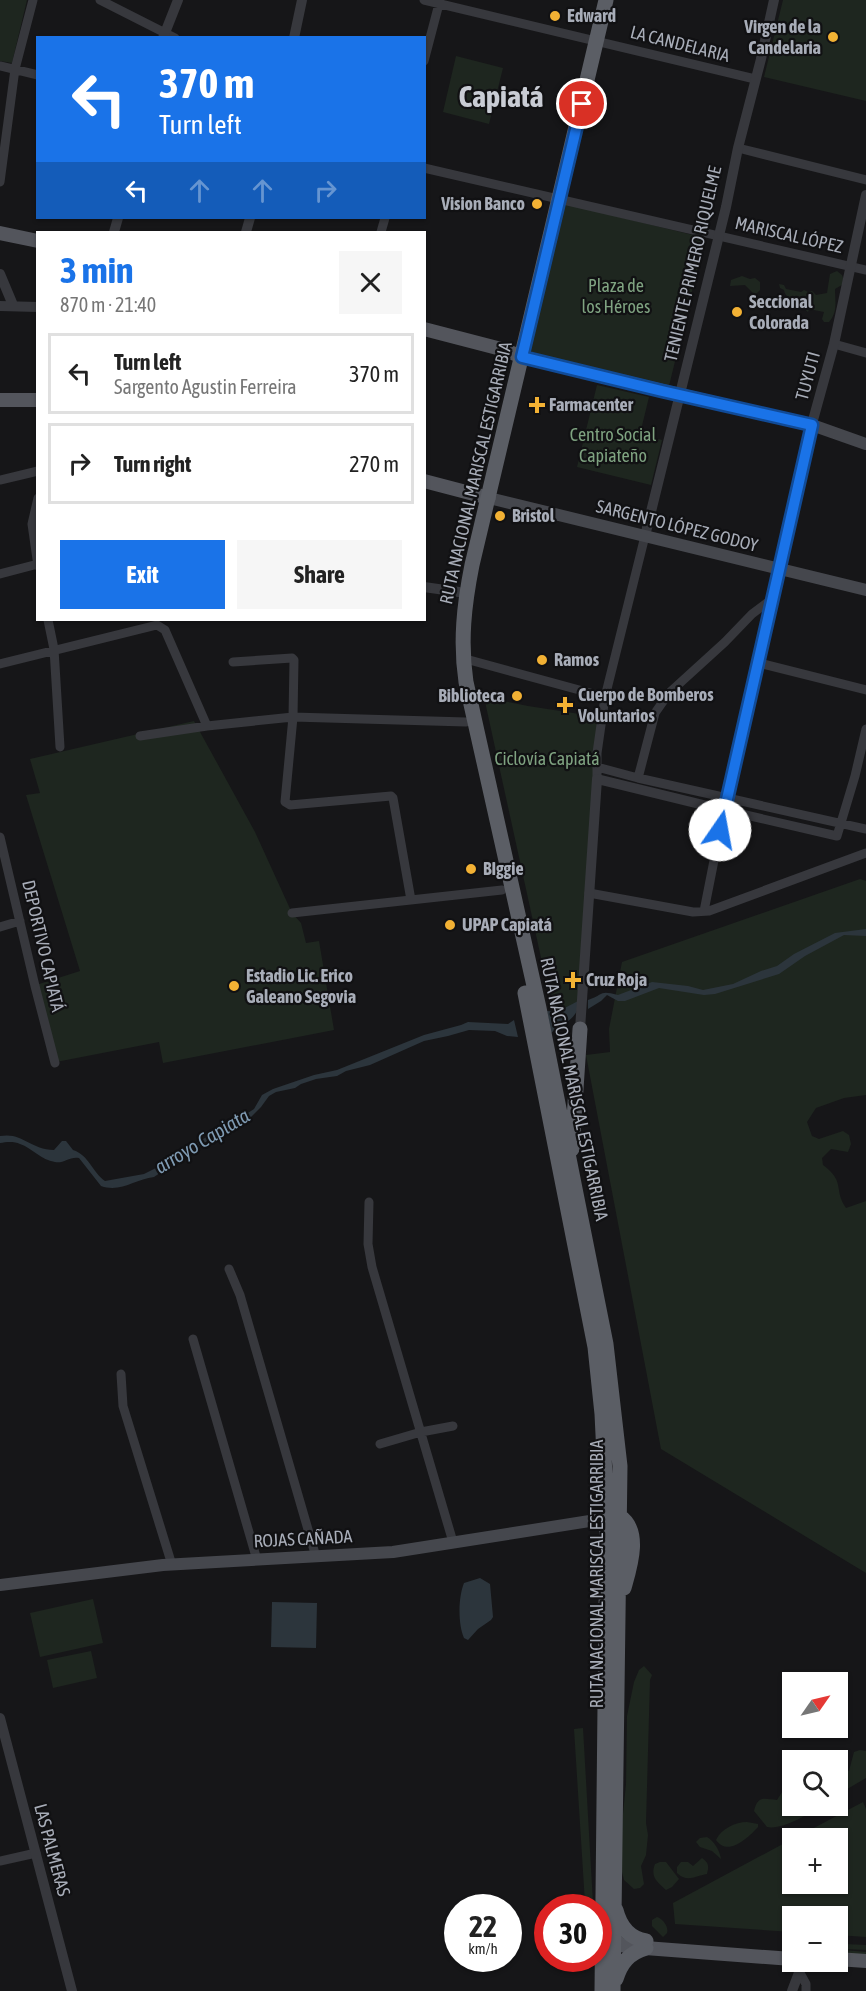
<!DOCTYPE html>
<html lang="en">
<head>
<meta charset="utf-8">
<style>
	body { margin:0; font-family:"Asap Condensed",sans-serif; background:#f6f6f6; color:#222; height:100vh; display:flex; flex-direction:column; font-size:22px; white-space:nowrap }
	* { box-sizing:border-box; margin:0 }
	p { font-size:20px; color:#767676 }
	.icon { flex:none; width:33px; height:33px; fill:none; stroke:currentColor; stroke-width:2; stroke-linecap:round; stroke-linejoin:round }
	.map { position:relative; flex:1; overflow:hidden }
	.side { position:absolute; left:36px; top:231px; width:390px; height:390px; display:flex; flex-direction:column; background:#fff; border-radius:0px; box-shadow:0 2px 4px #0004 }
	.side>* { flex:none }
	.hud { position:absolute; left:36px; top:36px; width:390px; height:183px; border-radius:0px; box-shadow:0 2px 4px #0004; background:#1a73e8; color:#fff; overflow:hidden }
	.needle { width:39px; rotate:56deg }
	.buttons { position:absolute; left:782px; top:1672px; display:grid; gap:12px }
	.buttons a { display:grid; place-items:center; width:66px; height:66px; border-radius:0px; background:#fff; box-shadow:0 2px 4px #0004; font-size:30px }
	.speed { position:absolute; left:444px; top:1894px; display:flex; gap:12px; font-size:30px; font-weight:700; text-align:center }
	.speed>* { display:grid; place-content:center; width:78px; height:78px; border-radius:50%; background:#fff; box-shadow:0 2px 4px #0004; line-height:1 }
	.speed small { font-size:15px; font-weight:400 }
	.speed .limit { border:9px solid #d22; background:#fff; color:#111 }
	.pin { position:absolute; display:grid; place-items:center; width:51px; height:51px; color:#fff; margin:-26px; border:3px solid #fff; border-radius:50%; box-shadow:0 2px 6px #0007 }
	.me { position:absolute; width:66px; margin:-33px; rotate:12deg; stroke-linejoin:round; filter:drop-shadow(0 0 4px #0008) }
	.turn { display:flex; align-items:center; gap:21px; height:126px; padding:0 24px; font-size:27px }
	.turn .icon { width:78px; height:78px; stroke-width:2.5 }
	.turn b { display:block; font-size:42px; line-height:51px }
	.lanes { display:flex; align-items:center; height:57px; padding:0 24px; background:#0003; justify-content:center; gap:30px; direction:ltr }
	.lanes .off { opacity:.35 }
	.round { display:grid; place-items:center; flex:none; width:63px; height:63px; border-radius:0px; background:#f6f6f6 }
	.summary { display:flex; align-items:center; justify-content:space-between; height:102px; padding:0 24px }
	h1 { font-size:36px; font-weight:700; line-height:45px; color:#1a73e8 }
	.cta { display:flex; gap:12px; margin-top:auto; padding:12px 24px }
	.cta a { flex:1; height:69px; border-radius:0px; background:#1a73e8; color:#fff; font-size:24px; font-weight:700; line-height:69px; text-align:center }
	.cta a+a { background:#f6f6f6; color:#222 }
	ul { padding:0; list-style:none }
	li { display:flex; align-items:center; gap:18px; height:81px; margin:0 12px 9px; padding:0 12px; border:3px solid #e0e0e0; border-radius:0px }
	li div { flex:1 }
	li b { display:block; font-size:22px }
	li em { font-style:normal }
	.map>svg:first-child { display:block }
	.green { fill:#1e261f }
	.water { fill:#2c353c }
	.lines { fill:none; stroke-linecap:round; stroke-linejoin:round }
	.minor { stroke:#37383d; stroke-width:9 }
	.tertiary { stroke:#37383d; stroke-width:10 }
	.secondary { stroke:#45474d; stroke-width:12 }
	.primary { stroke:#53555c; stroke-width:14 }
	.trunk { stroke:#5b5e65; stroke-width:15 }
	.route-casing { stroke:#114b97; stroke-width:15 }
	.route { stroke:#1a73e8; stroke-width:10 }
	.poi-dot { fill:#f2b134; stroke:#111113; stroke-width:2 }
	.labels { text-anchor:middle; stroke-width:4.5; stroke-linejoin:round; paint-order:stroke }
	.poi-label { font-size:18px; font-weight:bold; fill:#a8adb8; stroke:#111113; text-anchor:start }
	.street-label { font-size:18px; fill:#a8adb8; stroke:#111113 }
	.park-label { font-size:18px; fill:#7fa381; stroke:#111113 }
	.water-label { font-size:20px; font-style:italic; fill:#7f9bb3; stroke:#111113 }
	.town-label { font-size:30px; font-weight:bold; fill:#c9ccd4; stroke:#111113 }
</style>
</head>
<body>
<div class="map">
<svg width="866" height="1991" viewBox="0 0 866 1991">
	<rect width="100%" height="100%" fill="#161618"/>
	<path class="green" d="M0,0H27L12,63L0,61Z
		M783,0H866V101L764,77Z
		M456,56L503,68L489,124L443,112Z
		M562,203L705,238L669,386L530,353Z
		M837,271L842,275L845,283L835,289C835,302 838,312 829,322H824L822,319L824,312L809,309L808,312L802,307L801,301C793,301 785,298 784,290L780,288L779,284L784,285L786,289L801,292L804,290L808,292L812,291L816,295L827,293L830,274Z
		M742,276L750,279L755,278L760,282V290L755,295L745,285L730,286L731,280Z
		M597,385L649,397L640,434L662,440L651,485L577,467Z
		M484,697L528,706L599,717L578,1009L552,1008Z
		M194,721L255,832L292,913L301,923L306,943L319,941L334,1030L163,1063L159,1042L56,1062L36,985L80,971L26,795L40,793L30,759Z
		M860,879L866,881V1095L844,1098L816,1108L807,1122L812,1136L819,1139L843,1131L849,1135L851,1144L848,1152L831,1149L822,1158L823,1165C846,1182 833,1189 846,1208L866,1201V1573L661,1449L586,1055L610,1052L609,1029L622,962Z
		M93,1599L103,1643L40,1657L30,1613Z
		M91,1651L97,1678L53,1688L47,1660Z
		M644,1666L652,1675L650,1680L646,1823L648,1835L646,1855L641,1866L644,1884L640,1888L634,1889L624,1880L622,1872V1824L626,1784L627,1716L634,1682L639,1670Z
		M583,1728L593,1903H585L574,1729Z
		M860,1750L866,1751V1778L837,1795V1764H840L849,1771L854,1752Z
		M792,1783V1806H820C808,1815 782,1830 767,1827L754,1811C758,1795 764,1799 777,1800L784,1789Z
		M863,1802L866,1809V1937L837,1935V1917H792V1932L675,1924L673,1903L792,1839V1884H837V1839H793Z
		M747,1822L758,1824V1827C748,1838 728,1857 716,1840C721,1829 735,1822 747,1822Z
		M707,1837C714,1841 720,1851 721,1859L712,1851L700,1847L696,1842L700,1838Z
		M702,1858C709,1863 709,1866 707,1874C695,1876 687,1883 677,1873V1867L681,1862H688L693,1866Z
		M660,1862H666L679,1879L672,1887L666,1890C657,1882 650,1877 655,1864Z
		M657,1917C663,1919 669,1927 667,1933L663,1937L652,1926V1920Z
		M841,1938H845V1944L866,1945V1950L844,1949V1950L866,1952V1956L837,1954V1950H840Z"/>
	<path class="water" d="M866,929V936L844,935L805,956L779,974L715,994L704,995L659,988L625,1001H618L607,995L601,1001L588,1009V1000C605,994 599,990 618,995L652,982L688,986L703,990L733,984L761,971L777,966L794,954L835,933Z
		M580,1000C577,1021 565,1021 551,1033L547,1011L557,1012Z
		M514,1020L518,1037L507,1036L495,1031L469,1030L448,1036L424,1041L370,1065L346,1071L337,1076L316,1079L301,1084L295,1088L276,1092L269,1096L261,1107L247,1121L235,1129L216,1135L154,1177C135,1179 121,1193 101,1186L79,1158C70,1156 63,1164 55,1162C41,1160 32,1148 20,1144C14,1141 6,1142 0,1143V1136C23,1132 29,1149 54,1150L62,1141H66L73,1150C89,1155 92,1172 105,1181L144,1174L160,1166L208,1136L234,1122L254,1109L262,1095L273,1089L314,1075L337,1070L424,1035L461,1025L468,1022L508,1024Z
		M480,1578L490,1584L493,1617L491,1620L478,1629L468,1640L464,1638C458,1624 458,1598 464,1583Z
		M272,1602L317,1603L316,1648L271,1647Z"/>
	<g class="lines">
		<path class="minor" d="M100,0L175,38
			M424,0L755,79
			M424,61L440,0
			M0,66L38,75
			M738,148L866,180
			M424,168L866,270
			M0,182L15,69L33,0
			M381,232L385,218
			M834,344L866,353
			M0,480L38,471
			M38,498L32,524L38,566
			M0,574L38,564
			M48,620L54,649L60,747
			M462,658L605,697
			M233,662L292,658L294,660L293,717L285,802L290,805L391,796L393,798L411,900
			M759,663L866,690
			M0,664L157,625L165,630L207,726
			M140,736L207,726L293,717L466,722
			M597,767L638,778L866,829
			M638,778L655,713L669,693L725,642L752,614L772,599
			M597,779V753L605,697L645,536
			M0,837L35,986L55,1063
			M589,893L693,912L709,911L866,853
			M704,911L724,810L837,836L855,776L866,729
			M292,913L502,890
			M0,927L20,921
			M369,1202L368,1244L372,1267L453,1542
			M229,1269L240,1295L316,1557
			M193,1339L257,1560
			M121,1374L123,1406L172,1565
			M380,1444L421,1432L453,1426
			M0,1861L36,1853
			M800,1973L806,1984V1991"/>
		<path class="tertiary" d="M163,38L178,0
			M294,38L302,0
			M114,232L118,218
			M246,232L250,218
			M0,274L13,305
			M0,306L38,307
			M645,536L726,207L738,148L761,59L774,0
			M424,587L459,592
			M580,1029L597,779L724,810L810,431L834,344L866,195
			M0,1718L72,1991
			M792,1991L803,1962"/>
		<path class="secondary" d="M522,357L812,425L866,444
			M489,498L866,590
			M0,1585L163,1565L393,1552L615,1517"/>
		<path class="primary" d="M0,233L38,241
			M424,329L505,350L522,357
			M0,400H38
			M424,481L489,498
			M614,1939L621,1945L632,1947L792,1959
			M837,1959L866,1961"/>
		<path class="trunk" d="M606,0L472,565C464,605 460,642 466,682L539,1008L606,1344L620,1466L613,1991
			M525,993L595,1347L602,1414L607,1517L602,1991
			M572,1149L580,1029
			M619,1516C642,1530 630,1567 624,1588
			M616,1910C620,1926 629,1938 646,1941
			M616,1979C621,1963 629,1953 646,1948"/>
	</g>
	<g class="lines">
		<defs>
			<path id="route" d="M582,104L522,357L662,391L812,425L720,830"/>
		</defs>
		<use href="#route" class="route-casing"/>
		<use href="#route" class="route"/>
	</g>
	<g class="poi-dot">
		<circle cx="555" cy="16" r="6"/>
		<circle cx="833" cy="37" r="6"/>
		<circle cx="537" cy="204" r="6"/>
		<circle cx="737" cy="312" r="6"/>
		<path d="M534 396h6v6h6v6h-6v6h-6v-6h-6v-6h6z"/>
		<circle cx="500" cy="516" r="6"/>
		<circle cx="542" cy="660" r="6"/>
		<circle cx="517" cy="696" r="6"/>
		<path d="M562 696h6v6h6v6h-6v6h-6v-6h-6v-6h6z"/>
		<circle cx="471" cy="869" r="6"/>
		<circle cx="450" cy="925" r="6"/>
		<path d="M570 971h6v6h6v6h-6v6h-6v-6h-6v-6h6z"/>
		<circle cx="234" cy="986" r="6"/>
	</g>
	<g class="labels">
		<g class="poi-label">
			<text x="567" y="22">Edward</text>
			<text x="821" y="33" text-anchor="end">Virgen de la<tspan x="821" dy="21">Candelaria</tspan></text>
			<text x="525" y="210" text-anchor="end">Vision Banco</text>
			<text x="749" y="308">Seccional<tspan x="749" dy="21">Colorada</tspan></text>
			<text x="549" y="411">Farmacenter</text>
			<text x="512" y="522">Bristol</text>
			<text x="554" y="666">Ramos</text>
			<text x="578" y="701">Cuerpo de Bomberos<tspan x="578" dy="21">Voluntarios</tspan></text>
			<text x="505" y="702" text-anchor="end">Biblioteca</text>
			<text x="483" y="875">BIggie</text>
			<text x="462" y="931">UPAP Capiatá</text>
			<text x="246" y="982">Estadio Lic. Erico<tspan x="246" dy="21">Galeano Segovia</tspan></text>
			<text x="586" y="986">Cruz Roja</text>
		</g>
		<g class="street-label">
			<text transform="translate(680 44) rotate(14)" y="6">LA CANDELARIA</text>
			<text transform="translate(789 235) rotate(13)" y="6">MARISCAL LÓPEZ</text>
			<text transform="translate(693 264) rotate(-77)" y="6">TENIENTE PRIMERO RIQUELME</text>
			<text transform="translate(808 376) rotate(-75)" y="6">TUYUTI</text>
			<text transform="translate(476 473) rotate(-77)" y="6">RUTA NACIONAL MARISCAL ESTIGARRIBIA</text>
			<text transform="translate(677 526) rotate(14)" y="6">SARGENTO LÓPEZ GODOY</text>
			<text transform="translate(43 946) rotate(77)" y="6">DEPORTIVO CAPIATÁ</text>
			<text transform="translate(574 1089) rotate(78)" y="6">RUTA NACIONAL MARISCAL ESTIGARRIBIA</text>
			<text transform="translate(303 1539) rotate(-3)" y="6">ROJAS CAÑADA</text>
			<text transform="translate(597 1574) rotate(-90)" y="6">RUTA NACIONAL MARISCAL ESTIGARRIBIA</text>
			<text transform="translate(52 1850) rotate(75)" y="6">LAS PALMERAS</text>
		</g>
		<g class="park-label">
			<text x="616" y="292">Plaza de<tspan x="616" dy="21">los Héroes</tspan></text>
			<text x="613" y="441">Centro Social<tspan x="613" dy="21">Capiateño</tspan></text>
			<text x="547" y="765">Ciclovía Capiatá</text>
		</g>
		<g class="water-label">
			<text transform="translate(202 1141) rotate(-31)" y="7">arroyo Capiata</text>
		</g>
		<g class="town-label">
			<text x="501" y="107">Capiatá</text>
		</g>
	</g>
</svg>
<div class="buttons">
<a><svg class="needle" viewBox="-14 -14 28 28"><path d="M0-13l5 13h-10z" fill="#e53935"/><path d="M0 13l5-13h-10z" fill="#767676"/></svg></a>
<a><svg class="icon" aria-label="search" viewBox="0 0 24 24"><circle cx="10" cy="10" r="6"/><path d="M15 15l6 6"/></svg></a>
<a>+</a>
<a>−</a>
</div>
<div class="speed"><div>22<small>km/h</small></div><div class="limit">30</div></div>
<div class="pin" style="left:582px;top:104px;background:#d93025"><svg class="icon" aria-label="arrive" viewBox="0 0 24 24"><path d="M6 21V4h12l-3 4 3 4H6"/></svg></div>
<svg class="me" style="left:720px;top:830px" viewBox="-20 -20 40 40"><circle r="19" fill="#fff"/><path d="M0-13L10 11 0 6-10 11z" fill="#1a73e8"/></svg>
<div class="hud">
<div class="turn"><svg class="icon" aria-label="left" viewBox="0 0 24 24"><path d="M17 20v-9H6M10 6l-5 5 5 5"/></svg><div><b>370 m</b>Turn left</div></div>
<div class="lanes"><svg class="icon" aria-label="left" viewBox="0 0 24 24"><path d="M17 20v-9H6M10 6l-5 5 5 5"/></svg><svg class="icon off" aria-label="ahead" viewBox="0 0 24 24"><path d="M12 20V5M6 11l6-6 6 6"/></svg><svg class="icon off" aria-label="ahead" viewBox="0 0 24 24"><path d="M12 20V5M6 11l6-6 6 6"/></svg><svg class="icon off" aria-label="right" viewBox="0 0 24 24"><path d="M7 20v-9h11M14 6l5 5-5 5"/></svg></div>
</div>
<section class="side">
<div class="summary"><div><h1>3 min</h1><p>870 m · 21:40</p></div><a class="round"><svg class="icon" aria-label="close" viewBox="0 0 24 24"><path d="M6 6l12 12M18 6L6 18"/></svg></a></div>
<ul>
<li><svg class="icon" aria-label="left" viewBox="0 0 24 24"><path d="M17 20v-9H6M10 6l-5 5 5 5"/></svg><div><b>Turn left</b><p>Sargento Agustin Ferreira</p></div><em>370 m</em></li>
<li><svg class="icon" aria-label="right" viewBox="0 0 24 24"><path d="M7 20v-9h11M14 6l5 5-5 5"/></svg><div><b>Turn right</b></div><em>270 m</em></li>
</ul>
<div class="cta"><a>Exit</a><a>Share</a></div>
</section>
</div>
</body>
</html>
